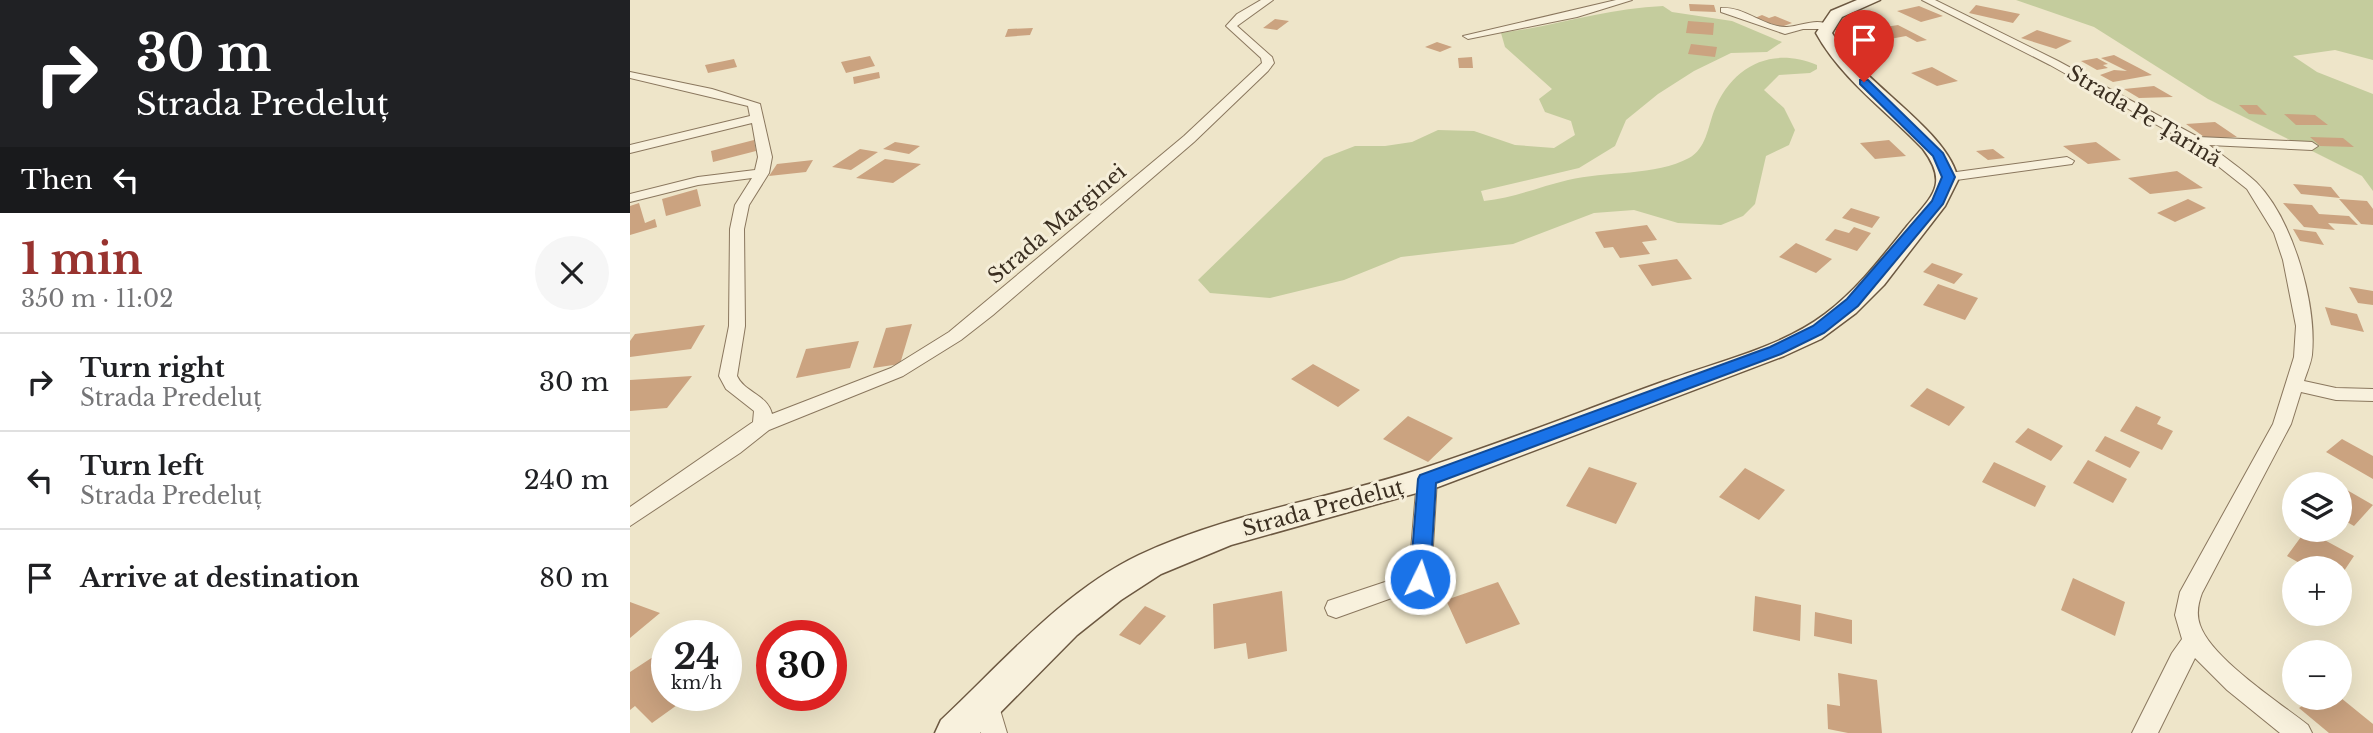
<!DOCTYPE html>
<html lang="en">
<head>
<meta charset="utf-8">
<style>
	body { margin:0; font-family:"Libre Baskerville",serif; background:#f6f6f6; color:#202124; height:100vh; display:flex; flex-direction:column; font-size:26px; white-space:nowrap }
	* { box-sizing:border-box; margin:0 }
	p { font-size:23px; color:#757577 }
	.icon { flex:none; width:38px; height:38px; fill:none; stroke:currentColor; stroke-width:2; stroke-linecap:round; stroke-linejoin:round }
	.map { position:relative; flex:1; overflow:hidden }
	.side { display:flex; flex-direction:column; background:#fff; width:630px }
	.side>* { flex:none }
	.guide { background:#202124; color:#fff; overflow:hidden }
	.controls { position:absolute; left:1652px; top:472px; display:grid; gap:14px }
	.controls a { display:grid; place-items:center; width:70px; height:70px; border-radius:50%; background:#fff; box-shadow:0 7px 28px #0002; font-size:35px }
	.speed { position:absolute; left:21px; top:620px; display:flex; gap:14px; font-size:35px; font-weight:700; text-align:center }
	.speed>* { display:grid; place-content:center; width:91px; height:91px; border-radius:50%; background:#fff; box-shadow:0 7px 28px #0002; line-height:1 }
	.speed small { font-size:18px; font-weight:400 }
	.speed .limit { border:10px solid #d22; background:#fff; color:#111 }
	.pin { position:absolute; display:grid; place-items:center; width:60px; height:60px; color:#fff; margin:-72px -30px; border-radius:50% 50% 50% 0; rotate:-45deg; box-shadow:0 0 7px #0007 }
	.pin .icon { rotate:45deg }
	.me { position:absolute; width:77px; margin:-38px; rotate:4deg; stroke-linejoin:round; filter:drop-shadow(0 0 5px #0008) }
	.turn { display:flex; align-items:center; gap:24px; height:147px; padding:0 21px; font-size:32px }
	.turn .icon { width:91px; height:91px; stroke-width:2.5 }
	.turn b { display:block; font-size:49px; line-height:60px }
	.then { display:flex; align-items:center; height:66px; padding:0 21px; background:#0003; gap:14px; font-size:26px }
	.round { display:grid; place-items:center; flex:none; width:74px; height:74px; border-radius:37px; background:#f6f6f6 }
	.headline { display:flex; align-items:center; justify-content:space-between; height:119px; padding:0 21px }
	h1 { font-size:42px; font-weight:800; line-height:52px; color:#98332f }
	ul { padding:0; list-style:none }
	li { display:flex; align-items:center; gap:21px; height:98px; padding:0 21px; border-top:2px solid #e0e0e0 }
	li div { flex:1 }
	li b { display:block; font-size:26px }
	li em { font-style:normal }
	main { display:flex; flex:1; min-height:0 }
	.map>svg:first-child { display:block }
	.green { fill:#c4cc9d }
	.building { fill:#cba380 }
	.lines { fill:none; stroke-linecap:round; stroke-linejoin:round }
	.street-casing { stroke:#8a775e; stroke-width:2 }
	.secondary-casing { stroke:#6c5841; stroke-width:3 }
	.street { fill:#f8f1dd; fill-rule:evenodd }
	.secondary { fill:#f8f1dd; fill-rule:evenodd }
	.route { fill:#1a73e8; stroke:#114b97; stroke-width:2 }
	.labels { text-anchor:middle; stroke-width:6; stroke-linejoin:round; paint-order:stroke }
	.street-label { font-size:21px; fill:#3b2f21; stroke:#f5eed9 }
</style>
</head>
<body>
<main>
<section class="side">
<div class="guide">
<div class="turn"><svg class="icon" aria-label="right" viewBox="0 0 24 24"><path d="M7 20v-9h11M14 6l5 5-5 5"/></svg><div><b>30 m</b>Strada Predeluț</div></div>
<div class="then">Then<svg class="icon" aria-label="left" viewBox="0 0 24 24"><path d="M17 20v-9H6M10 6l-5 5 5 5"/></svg></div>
</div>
<div class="headline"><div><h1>1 min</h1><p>350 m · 11:02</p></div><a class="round"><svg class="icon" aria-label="close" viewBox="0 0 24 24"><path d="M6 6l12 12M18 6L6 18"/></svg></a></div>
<ul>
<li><svg class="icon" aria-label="right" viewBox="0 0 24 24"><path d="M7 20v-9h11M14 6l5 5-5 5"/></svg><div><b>Turn right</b><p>Strada Predeluț</p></div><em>30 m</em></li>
<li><svg class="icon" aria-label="left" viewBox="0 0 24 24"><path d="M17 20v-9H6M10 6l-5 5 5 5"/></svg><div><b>Turn left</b><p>Strada Predeluț</p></div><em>240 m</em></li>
<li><svg class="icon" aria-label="arrive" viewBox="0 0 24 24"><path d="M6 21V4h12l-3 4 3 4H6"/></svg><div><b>Arrive at destination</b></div><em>80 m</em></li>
</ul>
</section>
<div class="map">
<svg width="1743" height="733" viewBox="0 0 1743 733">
	<rect width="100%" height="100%" fill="#eee5c9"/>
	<path class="green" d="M1386,0H1743V60L1705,50L1663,56L1687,72L1743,94V191L1732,176L1578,99L1464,27Z
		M1033,6L1042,12L1102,21L1152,42L1137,52L1101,53L1064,71L1028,94L996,120L985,146L949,168L851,191L854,201C883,198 909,187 938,180C975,171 1026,176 1059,158C1076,149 1078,127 1084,111C1102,66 1141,46 1187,65V69L1180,73L1149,75L1134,90L1154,108L1165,130L1159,145L1136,156L1125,204L1113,216L1091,225L1048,223L1004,210L964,213L883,244L771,257L714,280L640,298L580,293L568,280L694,158L725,146H755L782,142L808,130L844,131L885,145L924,148L945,135L941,121L915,112L909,99L922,89L875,47L871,33C925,26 979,8 1033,6Z"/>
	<path class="building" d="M1059,4L1084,5L1086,12L1060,11Z
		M1346,5L1390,14L1383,23L1339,13Z
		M1289,6L1313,16L1291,22L1267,11Z
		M1132,15L1139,18L1145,16L1162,23L1151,27L1125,18Z
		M645,19L659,21L647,30L633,28Z
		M1058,21L1084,23L1083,35L1056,33Z
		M1268,25L1297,40L1287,42L1276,36L1260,39L1242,29Z
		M403,28L400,35L375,37L378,29Z
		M1407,30L1442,41L1426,49L1391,38Z
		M807,42L822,47L810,52L795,47Z
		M1061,44L1087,47L1085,57L1058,54Z
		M1484,55L1509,68L1522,75L1483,82L1470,75L1484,70L1497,71L1471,58Z
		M240,56L245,66L216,73L211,62Z
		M842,57L843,68H829L828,58Z
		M1467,58L1478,64L1473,65L1478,68L1467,70L1451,61Z
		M104,59L107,67L78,73L75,65Z
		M1302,67L1328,81L1307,86L1281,73Z
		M249,72L250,78L224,84L223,77Z
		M1524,86L1543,97L1509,98L1494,89Z
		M1609,105H1627L1637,115L1619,114Z
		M1654,114L1685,115L1698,125H1666Z
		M1585,122L1607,137L1577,139L1556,124Z
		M1680,137L1713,138L1724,147L1690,146Z
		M124,140L126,151L83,162L81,151Z
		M1259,140L1276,156L1245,159L1230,143Z
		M265,142L290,146L279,154L253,149Z
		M1466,142L1491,160L1458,164L1433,146Z
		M230,149L248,152L221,170L202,167Z
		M1363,149L1375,158L1358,160L1346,151Z
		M255,159L291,164L263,183L226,178Z
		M183,160L176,172L139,176L147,164Z
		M1547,171L1573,188L1520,194L1498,178Z
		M1663,184L1701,187L1710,198L1671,194Z
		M67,189L71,206L36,216L32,199Z
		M1558,199L1576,208L1545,222L1527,213Z
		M1709,199L1737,201L1743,209V225L1731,224Z
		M9,203L15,223L25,219L27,227L0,235V206Z
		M1653,203L1682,205L1689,214L1719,216L1728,225L1698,223L1705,230L1674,227Z
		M1221,208L1250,217L1242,228L1212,218Z
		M1017,225L1027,240L1012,242L1020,254L990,258L983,247L974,248L965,232Z
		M1224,227L1241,233L1227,251L1195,240L1205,229L1219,233Z
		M1663,229L1686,232L1694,245L1670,241Z
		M1166,243L1202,259L1186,273L1149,257Z
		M1047,259L1062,279L1022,286L1008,265Z
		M1302,263L1333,274L1324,284L1293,272Z
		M1308,284L1348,298L1335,320L1293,305Z
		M1719,287L1743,291V305L1728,303Z
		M1695,307L1727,314L1734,332L1701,325Z
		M282,324L270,364L243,368L256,328Z
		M75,325L61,349L0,357V341L5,334Z
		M229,341L220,368L166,378L176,349Z
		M683,364L730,390L708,407L661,379Z
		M62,376L37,408L0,411V380Z
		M1297,388L1335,407L1319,426L1280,406Z
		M1506,406L1531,417L1527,424L1543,431L1532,450L1490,431Z
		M778,416L823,438L798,462L753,439Z
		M1398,428L1433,446L1421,461L1385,442Z
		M1475,436L1510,452L1500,468L1465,451Z
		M1712,439L1743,456V479L1696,452Z
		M1458,460L1497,479L1483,503L1443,483Z
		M1364,462L1416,486L1405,507L1352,482Z
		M959,467L1007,483L986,524L936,506Z
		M1115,468L1155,490L1129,520L1089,497Z
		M1710,486L1743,505L1724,526L1710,518Z
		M1676,530L1724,556L1710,577V569H1680L1657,556Z
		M1443,578L1495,602L1485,636L1431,610Z
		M868,582L890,624L836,644L816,600Z
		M652,591L657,651L618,659L616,643L584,649L583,604Z
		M1125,596L1171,605L1170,641L1123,631Z
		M0,602L30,613L0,638Z
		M515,606L536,616L510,645L489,635Z
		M1185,612L1222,620V644L1184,636Z
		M1678,644L1688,653H1664V660L1659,655Z
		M32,651L37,653V695H61L22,723L5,706L0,710V672Z
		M1208,673L1247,680L1252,733H1218L1198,729L1197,704L1210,706Z
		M1684,698H1711L1743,724V733H1699L1669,708Z"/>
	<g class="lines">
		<defs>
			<path id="street" d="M631,0H643L607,26L642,57L644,63L638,71L564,142L363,315L331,340L273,376L139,430L110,453L0,526V507L123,422L124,411L96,389L89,376L99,326L100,229L105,205L122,178L68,185L0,202V194L68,177L125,170L128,157L122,123L0,153V145L120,116L118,106L0,78V72L82,89L130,104L142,157L139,173L119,205L114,229L115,326L107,376C115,393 137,394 142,414L261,368L319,332L554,136L632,63L631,58L596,26L607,14Z
				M986,0H1002L947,17L838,39L833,36Z
				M1292,0H1305L1428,61L1568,137L1682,142L1688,146L1682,150L1579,145C1594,157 1612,169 1626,182C1663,219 1687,304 1682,355C1681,363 1677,372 1674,381L1706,388L1743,389V401L1706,400L1671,392L1661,424L1572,593C1568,604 1566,614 1570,625C1581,658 1650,703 1678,725L1682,733H1650L1597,690L1565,658L1528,733H1502L1542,653L1552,639L1545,615L1550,592L1643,424L1664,357L1666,326L1653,260L1644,233L1617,189L1559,143L1420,65Z
				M1091,8C1114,6 1135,28 1157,27C1172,26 1188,17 1201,26L1196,29H1173L1155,34L1091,12Z
				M1437,157L1444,161L1442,164L1319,181L1312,177L1319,173Z
				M797,472L804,474L807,479L801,579L798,585L706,618L698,615L695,608L698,601L779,574L787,479L790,474Z
				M356,690L365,693L377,733H351L344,701L347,693Z"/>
			<path id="secondary" d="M1227,0H1250L1212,17L1202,33C1230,82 1320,131 1328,180L1315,206L1254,285L1226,313L1191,339L1154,356L808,487L601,545L531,574L491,600L447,635L350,733H305L311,720C372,663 432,592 509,555C598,513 698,499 791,469C873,443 954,410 1035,381C1087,362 1150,348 1195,314C1228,289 1252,257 1277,226C1301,197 1320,185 1293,149C1257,111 1212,80 1186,33L1201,11Z"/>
		</defs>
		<use href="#street" class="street-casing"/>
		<use href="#secondary" class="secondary-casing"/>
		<use href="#street" class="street"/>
		<use href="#secondary" class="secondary"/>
	</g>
	<path class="route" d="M1230,80H1238L1313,153L1325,177L1313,204L1228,306L1194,333L1151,354L806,483L800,579L797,585L790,587L783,585L780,579L788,479L790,475L1140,347L1183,326L1217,299L1302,201L1312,177L1303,156L1230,84Z"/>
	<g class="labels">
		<g class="street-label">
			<text transform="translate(1514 116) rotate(31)" y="7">Strada Pe Țarină</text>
			<text transform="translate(427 224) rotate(-40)" y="7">Strada Marginei</text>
			<text transform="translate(693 508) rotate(-15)" y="7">Strada Predeluț</text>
		</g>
	</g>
</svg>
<div class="controls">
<a><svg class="icon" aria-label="layers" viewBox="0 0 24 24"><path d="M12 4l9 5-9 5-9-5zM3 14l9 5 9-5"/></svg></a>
<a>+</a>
<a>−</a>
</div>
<div class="speed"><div>24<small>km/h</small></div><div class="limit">30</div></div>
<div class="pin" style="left:1234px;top:82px;background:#d93025"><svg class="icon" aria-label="arrive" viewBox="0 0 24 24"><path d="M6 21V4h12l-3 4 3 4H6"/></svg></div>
<svg class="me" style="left:790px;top:579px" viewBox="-20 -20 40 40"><circle r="17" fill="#1a73e8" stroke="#fff" stroke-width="3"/><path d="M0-11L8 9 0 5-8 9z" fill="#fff"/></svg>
</div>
</main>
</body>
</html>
